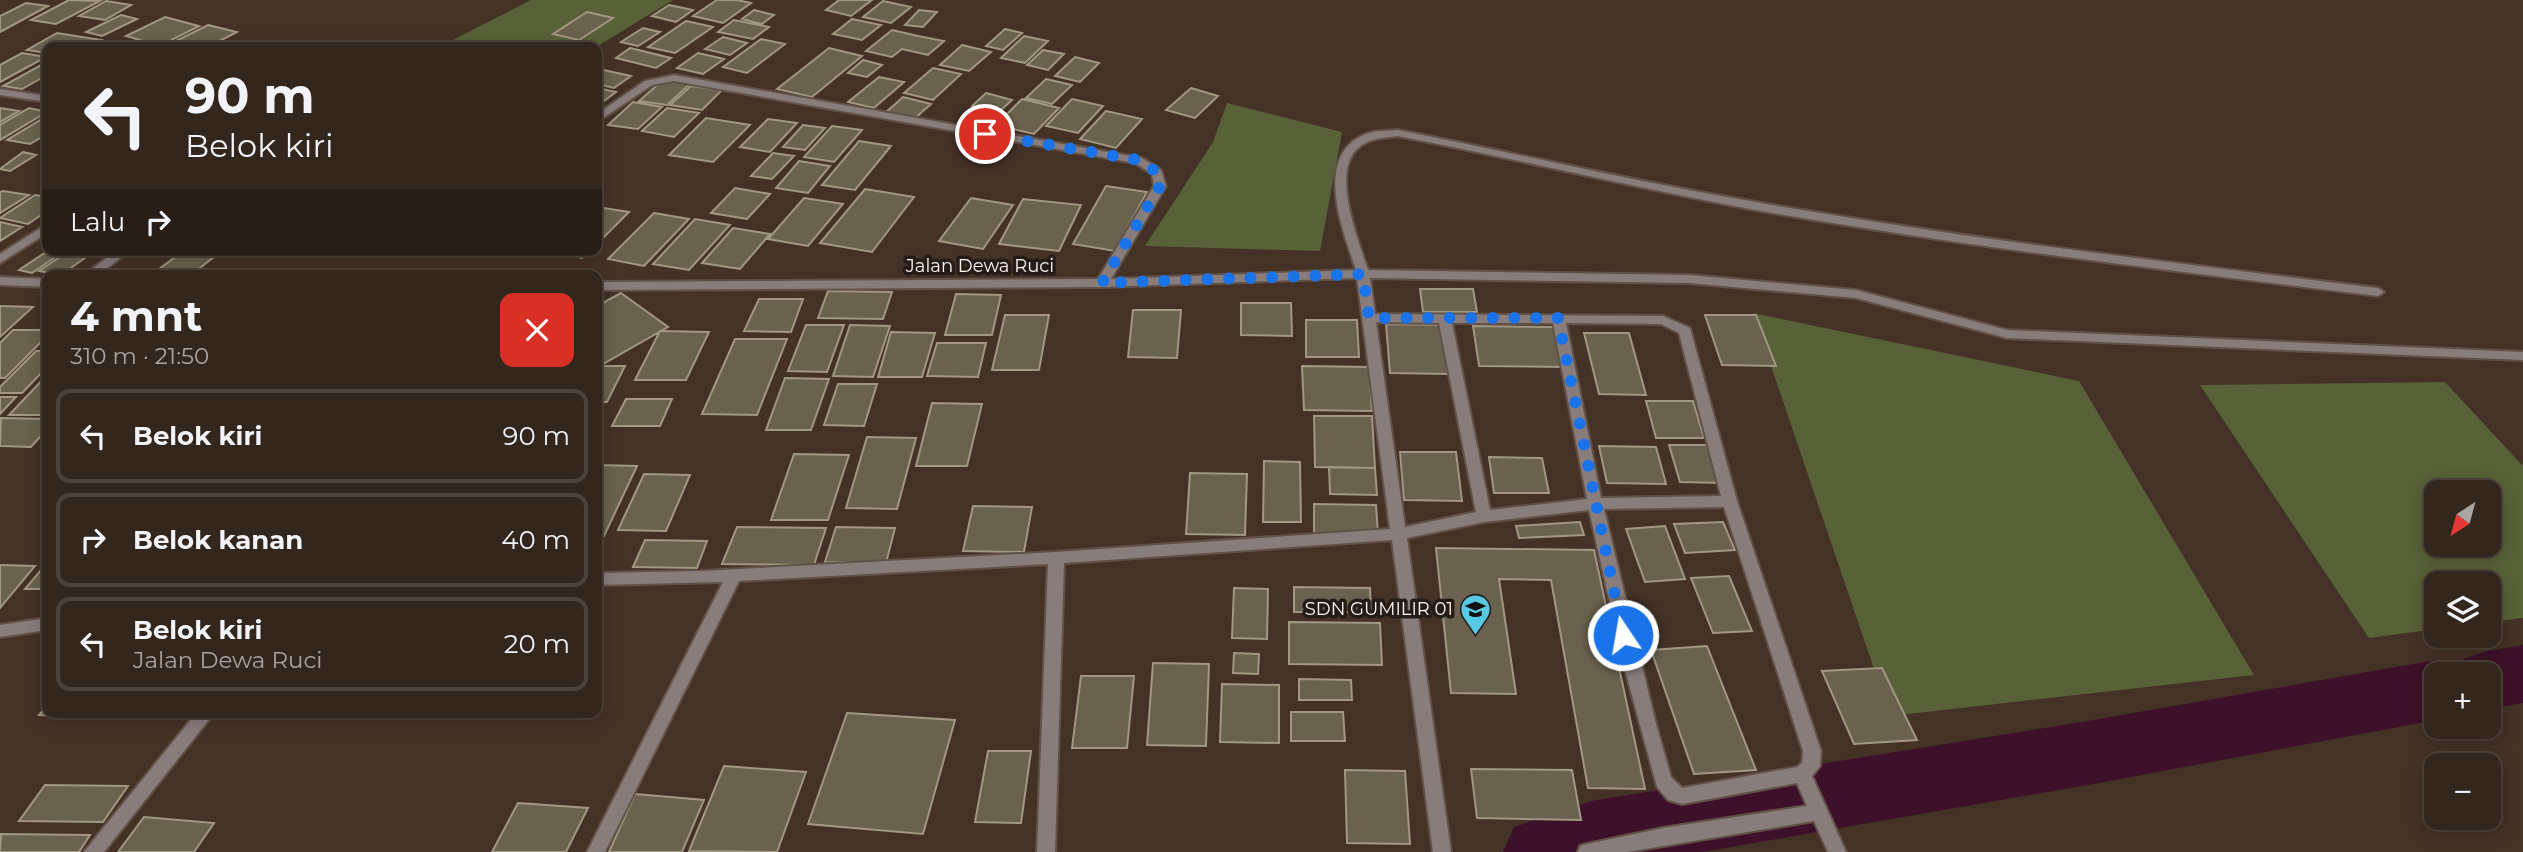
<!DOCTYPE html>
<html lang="id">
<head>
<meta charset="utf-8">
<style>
	body { margin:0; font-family:Montserrat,sans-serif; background:#3b2e26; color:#f1f3f6; height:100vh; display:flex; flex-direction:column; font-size:26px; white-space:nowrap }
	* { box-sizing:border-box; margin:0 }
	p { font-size:23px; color:#a9a5a4 }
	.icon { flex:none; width:38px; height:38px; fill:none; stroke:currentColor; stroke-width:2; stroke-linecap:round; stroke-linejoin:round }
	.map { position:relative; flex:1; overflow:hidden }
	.side { position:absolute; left:42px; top:270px; width:560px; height:448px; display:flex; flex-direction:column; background:#33261d; border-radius:14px; box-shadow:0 4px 18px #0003,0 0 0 2px #4e433b }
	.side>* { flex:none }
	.top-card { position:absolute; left:42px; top:42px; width:560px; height:214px; border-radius:14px; box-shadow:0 4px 18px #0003,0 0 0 2px #4e433b; background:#33261d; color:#f1f3f6; overflow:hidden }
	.needle { width:46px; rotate:216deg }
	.fabs { position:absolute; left:2424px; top:480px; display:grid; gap:14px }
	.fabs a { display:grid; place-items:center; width:77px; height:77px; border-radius:14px; background:#33261d; box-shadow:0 4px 18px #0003,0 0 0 2px #4e433b; font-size:35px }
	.pin { position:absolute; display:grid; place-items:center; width:60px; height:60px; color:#fff; margin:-30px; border:4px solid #fff; border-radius:50%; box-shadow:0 2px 7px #0007 }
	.me { position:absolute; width:77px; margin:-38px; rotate:348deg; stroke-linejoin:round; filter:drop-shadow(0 0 5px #0008) }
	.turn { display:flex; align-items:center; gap:24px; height:147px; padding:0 28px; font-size:32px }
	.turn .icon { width:91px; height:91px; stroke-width:2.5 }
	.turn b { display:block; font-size:49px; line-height:60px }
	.then { display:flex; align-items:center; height:66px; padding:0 28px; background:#0003; gap:14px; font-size:26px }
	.round { display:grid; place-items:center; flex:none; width:74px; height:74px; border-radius:14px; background:#3b2e26 }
	.overview { display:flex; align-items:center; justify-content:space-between; height:119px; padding:0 28px }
	h1 { font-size:42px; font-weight:700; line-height:52px }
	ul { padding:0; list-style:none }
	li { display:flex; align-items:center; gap:21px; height:94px; margin:0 14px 10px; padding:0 14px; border:4px solid #4e433b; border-radius:14px }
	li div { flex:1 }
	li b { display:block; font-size:26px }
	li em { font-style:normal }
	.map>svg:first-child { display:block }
	.green { fill:#586137; fill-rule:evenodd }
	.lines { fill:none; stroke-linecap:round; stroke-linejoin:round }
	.river { fill:#3d1129; fill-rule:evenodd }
	.building { fill:#6a624e; stroke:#a19782; stroke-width:2 }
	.street-casing { stroke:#625146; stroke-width:4 }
	.street { fill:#897d7c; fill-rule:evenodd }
	.route { stroke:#1a73e8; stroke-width:12; stroke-dasharray:0 21.6 }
	.labels { text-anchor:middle; stroke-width:7; stroke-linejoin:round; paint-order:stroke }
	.street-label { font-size:18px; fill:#fef2eb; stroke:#241c17 }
	.poi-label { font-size:18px; fill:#fef2eb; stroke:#241c17; text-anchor:end }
</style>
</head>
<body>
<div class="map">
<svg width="2523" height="852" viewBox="0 0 2523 852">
	<rect width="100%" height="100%" fill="#443227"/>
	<path class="green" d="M531,0H673L596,47H439Z
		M1227,103L1342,132L1320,251L1145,246L1213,142Z
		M1753,313L2079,381L2254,675L1890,716Z
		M2445,382L2523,466V618L2489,622L2488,583H2436V629L2369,638L2200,385ZM2436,492H2488V544H2436Z"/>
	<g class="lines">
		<path class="river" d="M2523,645V703L2488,709V674H2436V720L2088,785L1702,852H1503L1514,827L1591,801L2088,721L2436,660L2459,668L2463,659L2488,651Z"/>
	</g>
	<path class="building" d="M69,0L100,1L56,24L31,20Z
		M717,0H737L751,3L723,23L693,16Z
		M839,0H872L851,16L826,10Z
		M106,1L131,5L105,20L79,16Z
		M883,1L911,7L891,23L863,17Z
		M26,3L48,6L0,32V16Z
		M669,5L693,10L676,22L652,16Z
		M754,10L774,15L762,24L742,19Z
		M919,10L937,12L923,27L905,25Z
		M587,12L613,18L579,40L553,34Z
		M121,15L137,19L102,36L86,32Z
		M165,17L199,26L160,46L126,36Z
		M852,19L881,25L862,40L833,34Z
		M734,20L769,27L753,39L718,32Z
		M686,21L713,27L675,53L648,47Z
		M208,25L237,32L208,47L174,42Z
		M643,28L660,32L638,46L621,42Z
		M1005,29L1022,33L1003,50L986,46Z
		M892,30L918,36L944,41L928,55L902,49L892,57L866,51Z
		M57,33L101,40L89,47H47V53L27,50Z
		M1024,36L1048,41L1025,63L1001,58Z
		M723,37L747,43L730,55L705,49Z
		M761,39L785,44L747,73L723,67Z
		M962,45L991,52L969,71L940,65Z
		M630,48L671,58L656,68L616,58Z
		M829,48L862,56L812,97L777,89Z
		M1043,50L1064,54L1048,70L1027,65Z
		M22,53L46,57L0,82V65Z
		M698,53L724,59L703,74L677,68Z
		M1075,57L1099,63L1080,82L1055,76Z
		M863,60L882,65L867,77L848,73Z
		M43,64L47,65V75L22,89L3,86Z
		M933,68L961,74L933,100L904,93Z
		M599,69L631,76L614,88L597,84Z
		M879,77L904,82L874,108L848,102Z
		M664,79L691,83L667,105L639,101Z
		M1046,79L1072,85L1052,104L1026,98Z
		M691,86L722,90L702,110L670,105Z
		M597,88L616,92L597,106Z
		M1191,88L1218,96L1195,118L1166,110Z
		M986,93L1012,100L999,112L972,106Z
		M903,97L931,104L913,120L885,113Z
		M1022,99L1059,108L1034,134L996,125Z
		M1072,99L1103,106L1078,133L1046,126Z
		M633,102L662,107L638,129L608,125Z
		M0,108L19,111L0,122Z
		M29,108L47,112L0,140V125Z
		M667,108L699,113L674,137L642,131Z
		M1106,111L1142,119L1116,148L1080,139Z
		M47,116V134L30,144L7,140Z
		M706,118L750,125L713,162L669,155Z
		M768,119L797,123L770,152L740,147Z
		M803,125L825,128L805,150L783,147Z
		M832,126L862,130L834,162L804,157Z
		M859,141L891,146L855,190L822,185Z
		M23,152L36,155L10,171L0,169Z
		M773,153L794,156L772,179L751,176Z
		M799,161L830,166L808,193L776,188Z
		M1106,186L1147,192L1115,251L1073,244Z
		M735,188L770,194L747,219L711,213Z
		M865,189L914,197L872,252L820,243Z
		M3,191L29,195L0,213V192Z
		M35,195L47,197V211L28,224L0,218Z
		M804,198L843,204L808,246L768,239Z
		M971,198L1013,205L983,249L939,241Z
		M1023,199L1081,205L1059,251L999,244Z
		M597,207L629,212L597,244Z
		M654,213L689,219L644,266L608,259Z
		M695,219L730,225L689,270L653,264Z
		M0,222L22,227L0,241Z
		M733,228L770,234L740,269L702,263Z
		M49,250L64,251L32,273L19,270Z
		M185,250H223L191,275L159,269Z
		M548,250H590L582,258Z
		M69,251L89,255L61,275L39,271Z
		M1420,289H1473L1477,312H1423Z
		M828,291L892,292L883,319L818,318Z
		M621,293L668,327L603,364L597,360V306Z
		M956,294L1001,295L992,335H945Z
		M759,299H803L791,332L744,331Z
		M1241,303H1291L1292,336L1241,335Z
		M0,306L33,307L0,337Z
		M1133,310H1181L1177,358L1128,357Z
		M1005,315H1049L1039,370H992Z
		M1705,315H1756L1776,366L1722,365Z
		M1306,320H1357L1359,357H1306Z
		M1386,324L1442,325L1448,374L1390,373Z
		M806,325H844L827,372L788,371Z
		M850,325L890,326L873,377L833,376Z
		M1473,326L1553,327L1562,367L1479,366Z
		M13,330H47V336L5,378H0V343Z
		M660,331L709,332L686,380H635Z
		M891,332L935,333L922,377H878Z
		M1584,333H1629L1646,395L1599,394Z
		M735,339H787L757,415L702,414Z
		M937,343H986L978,377L927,376Z
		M36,351H47V367L22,393H0V387Z
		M597,366H625L607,402H597Z
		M1302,366L1369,367L1372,411L1304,410Z
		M47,375V415H9Z
		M785,378L829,379L811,430H766Z
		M838,384H877L864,426L824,425Z
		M0,397H16L0,414Z
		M626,399H672L660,426H612Z
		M1646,401H1693L1704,438H1656Z
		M932,403L982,404L967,466H916Z
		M1314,416H1372L1375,468L1315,467Z
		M47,419V429L31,447L0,446L1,418Z
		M867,437L916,438L897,509L846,508Z
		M1669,445H1710L1722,483L1680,482Z
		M1599,446L1656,447L1666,484L1607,483Z
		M1400,452H1456L1462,501L1404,500Z
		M794,454L849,455L828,520H771Z
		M1489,457L1542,458L1549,493H1494Z
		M1264,461L1300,462L1301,522H1263Z
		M597,465L637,466L604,536H597Z
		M1329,467L1375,468L1377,495L1330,494Z
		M1190,473L1247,474L1245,535L1186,534Z
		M644,474L690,475L666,531L618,530Z
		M1314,504L1376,505L1378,534L1314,533Z
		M973,506L1032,507L1024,552L963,551Z
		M1580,522L1584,535L1519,538L1516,526Z
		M1723,522L1735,550L1685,553L1674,524Z
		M1665,526L1685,579L1645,582L1626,529Z
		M737,527L826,528L814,565L722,564Z
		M836,527L895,528L886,563L825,562Z
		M645,540L707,541L697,568L633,567Z
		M1436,548L1594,550L1645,789L1588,788L1551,580L1499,579L1516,694L1451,693Z
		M47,563V589H25Z
		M0,565L35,566L0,608Z
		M1729,576L1752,631L1713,633L1691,578Z
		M1294,587L1370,588L1371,612H1294Z
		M1234,588L1268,589L1267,639L1232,638Z
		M1289,622L1380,623L1382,665L1289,664Z
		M1707,646L1756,770L1694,774L1651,650Z
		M1234,653L1259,654L1258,674L1233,673Z
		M1153,663L1209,664L1206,746L1147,745Z
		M1882,668L1917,740L1854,744L1822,671Z
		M1081,676H1134L1127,748H1072Z
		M1299,679L1351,680L1352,700H1299Z
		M1222,684L1279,685V743L1220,742Z
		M47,706V712H88L83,718L39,715Z
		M1291,712H1343L1345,741H1291Z
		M847,713L955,720L923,834L808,824Z
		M988,751H1031L1021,823L975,822Z
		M724,766L806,772L777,852L689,851Z
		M1471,769L1572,770L1581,820L1477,818Z
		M1345,770L1405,771L1410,844L1347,843Z
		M45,785L128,786L103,822L19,821Z
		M635,794L704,800L682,852H609Z
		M518,803L588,808L566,852H492Z
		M144,817L214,823L194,852H118Z
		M1,834L90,835L79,852H0Z"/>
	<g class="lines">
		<defs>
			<path id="street" d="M674,75L1142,158L1161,170L1166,186L1111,279L1356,270C1343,231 1312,155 1366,134C1375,130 1388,131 1398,130C1516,153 1632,181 1750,201C1958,238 2168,262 2378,288L2384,292L2378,296C2168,270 1958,246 1750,209C1632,187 1516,159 1398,136C1384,138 1368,138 1357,149C1331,174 1359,242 1368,270L1689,275L1856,290L2007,330L2523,352V360L2007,338L1856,298L1689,283L1370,278L1375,314L1663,316L1690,328L1737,501L1821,751L1820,766L1812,776L1846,852H1828L1814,821L1627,852H1578L1580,846L1587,844L1663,828L1807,806L1797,783L1682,804L1668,800L1657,787L1624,666L1589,510L1484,522L1407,538L1451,852H1433L1392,540L1064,563L1055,852H1037L1048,564L739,581L605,852H587L723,582L597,585V573L701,571L1056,552L1390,529L1357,278L1102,287L597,290V282L1098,279L1154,186L1152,174L1135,163L674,81L652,85L597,122V114L645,81ZM1376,322L1439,323L1476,512L1405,527ZM1452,323H1553L1587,499L1490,510ZM1566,323L1661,324L1679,333L1721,496L1601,498ZM1724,507L1803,751L1802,763L1797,767L1682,788L1671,777L1656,724L1604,509Z
				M0,89L47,96V102L0,95Z
				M47,224V233L0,263V254Z
				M117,250H131L98,275H84Z
				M0,277L47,279V287L0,285Z
				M47,618V630L0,637V625Z
				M197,712H215L104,852H84Z"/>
		</defs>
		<use href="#street" class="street-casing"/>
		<use href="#street" class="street"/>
	</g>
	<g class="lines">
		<path class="route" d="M985,134L1138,160L1157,172L1160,186L1102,283L1363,274L1369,318H1558L1623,635"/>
	</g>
	<defs>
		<symbol id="school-pin" viewBox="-11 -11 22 30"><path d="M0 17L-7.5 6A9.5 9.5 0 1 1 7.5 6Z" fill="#58c9e4" stroke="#241c17"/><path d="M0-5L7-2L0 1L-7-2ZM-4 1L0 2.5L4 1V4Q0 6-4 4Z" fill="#111"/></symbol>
	</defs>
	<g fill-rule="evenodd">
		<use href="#school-pin" x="1458" y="592" width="35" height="47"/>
	</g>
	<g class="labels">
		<g class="street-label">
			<text x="980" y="272">Jalan Dewa Ruci</text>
		</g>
		<g class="poi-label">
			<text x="1453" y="615">SDN GUMILIR 01</text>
		</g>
	</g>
</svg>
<div class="fabs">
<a><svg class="needle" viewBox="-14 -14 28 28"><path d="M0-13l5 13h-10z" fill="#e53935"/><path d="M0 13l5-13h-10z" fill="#a9a5a4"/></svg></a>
<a><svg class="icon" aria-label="layers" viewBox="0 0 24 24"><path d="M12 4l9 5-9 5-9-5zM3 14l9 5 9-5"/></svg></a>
<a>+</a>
<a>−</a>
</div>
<div class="pin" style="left:985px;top:134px;background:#d93025"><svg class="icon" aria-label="arrive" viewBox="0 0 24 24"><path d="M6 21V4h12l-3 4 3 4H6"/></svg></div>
<svg class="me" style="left:1623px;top:635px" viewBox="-20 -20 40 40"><circle r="17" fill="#1a73e8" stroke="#fff" stroke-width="3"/><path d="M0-11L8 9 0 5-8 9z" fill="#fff"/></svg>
<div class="top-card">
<div class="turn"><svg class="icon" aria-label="left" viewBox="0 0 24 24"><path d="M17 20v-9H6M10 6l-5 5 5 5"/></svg><div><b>90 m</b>Belok kiri</div></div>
<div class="then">Lalu<svg class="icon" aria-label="right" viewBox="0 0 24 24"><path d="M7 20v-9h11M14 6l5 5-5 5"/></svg></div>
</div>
<section class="side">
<div class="overview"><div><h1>4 mnt</h1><p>310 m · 21:50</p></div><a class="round" style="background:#d93025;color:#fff"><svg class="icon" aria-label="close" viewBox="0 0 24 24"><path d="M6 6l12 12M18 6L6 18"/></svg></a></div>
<ul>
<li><svg class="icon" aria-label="left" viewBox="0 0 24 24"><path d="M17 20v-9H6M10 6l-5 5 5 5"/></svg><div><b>Belok kiri</b></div><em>90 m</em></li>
<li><svg class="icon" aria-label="right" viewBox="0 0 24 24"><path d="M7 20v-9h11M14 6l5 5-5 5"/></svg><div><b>Belok kanan</b></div><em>40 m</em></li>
<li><svg class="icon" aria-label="left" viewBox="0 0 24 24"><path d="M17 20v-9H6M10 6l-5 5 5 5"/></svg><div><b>Belok kiri</b><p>Jalan Dewa Ruci</p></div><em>20 m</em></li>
</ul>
</section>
</div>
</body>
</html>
